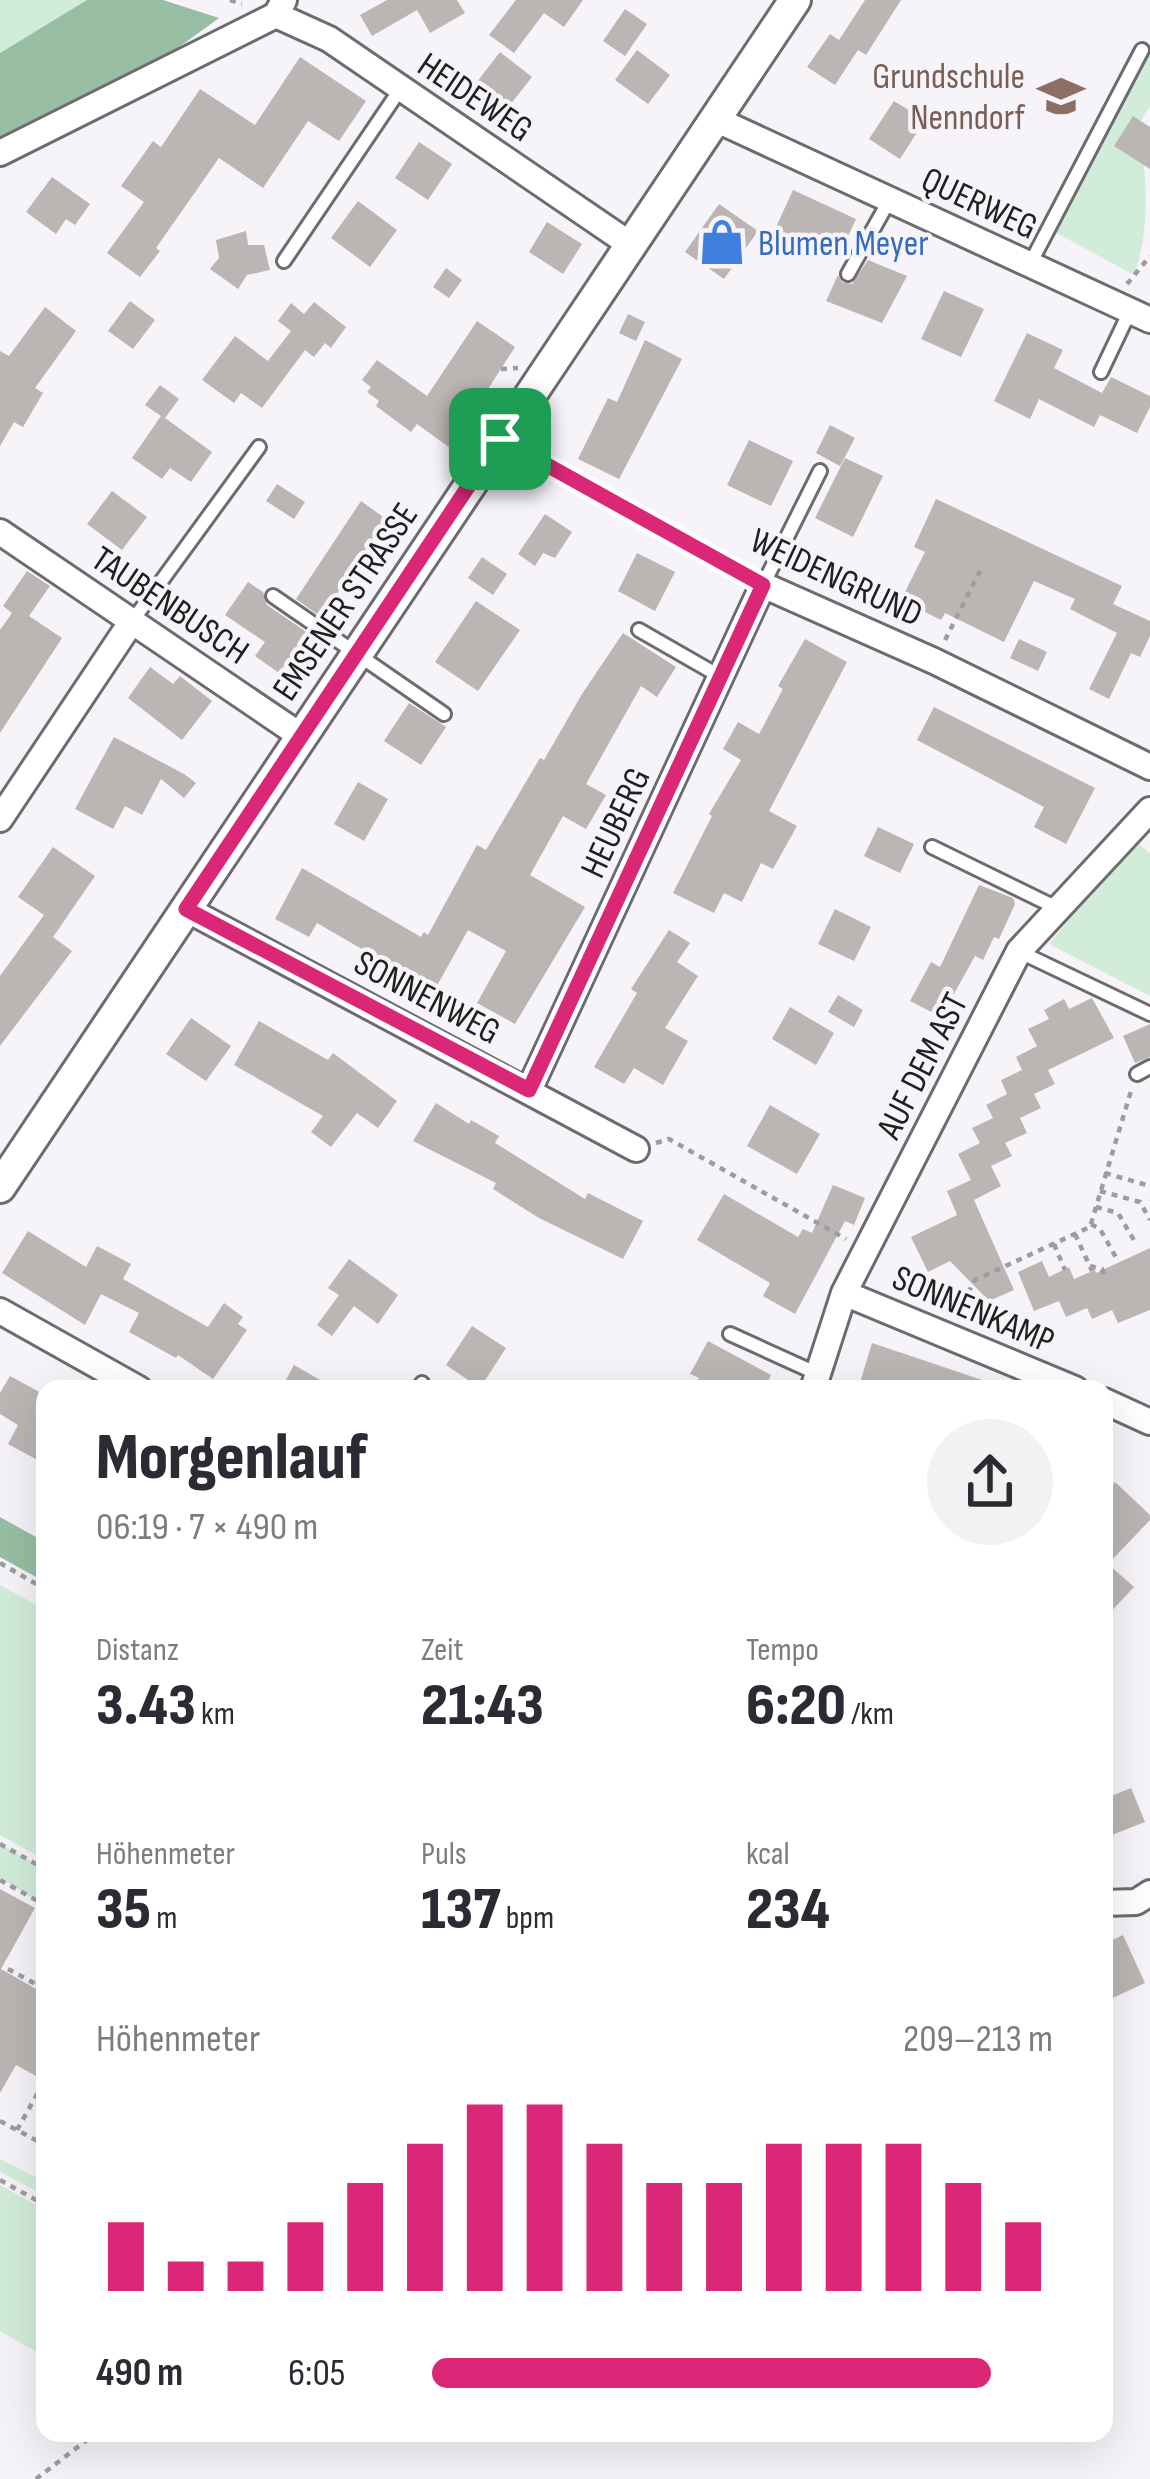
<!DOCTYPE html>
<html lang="de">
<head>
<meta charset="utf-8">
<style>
  :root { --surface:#fff; --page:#f2f2f3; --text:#2b2b33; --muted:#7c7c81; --accent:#db2777 }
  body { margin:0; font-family:"Sofia Sans Condensed",sans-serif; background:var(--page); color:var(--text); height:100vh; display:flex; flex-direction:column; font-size:45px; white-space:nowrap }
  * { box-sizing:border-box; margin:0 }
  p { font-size:39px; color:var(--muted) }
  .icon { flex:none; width:66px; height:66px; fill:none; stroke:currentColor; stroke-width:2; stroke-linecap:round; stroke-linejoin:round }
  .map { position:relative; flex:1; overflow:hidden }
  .panel { position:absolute; left:36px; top:1380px; width:1077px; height:1062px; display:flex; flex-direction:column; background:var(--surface); border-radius:24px; box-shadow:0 12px 48px #0002 }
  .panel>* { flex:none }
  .pin { position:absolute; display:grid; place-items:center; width:102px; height:102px; color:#fff; margin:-51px; border-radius:24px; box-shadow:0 6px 18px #0006 }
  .round { display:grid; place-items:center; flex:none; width:126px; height:126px; border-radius:63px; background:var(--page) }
  .head { display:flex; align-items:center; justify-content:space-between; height:204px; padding:0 60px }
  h1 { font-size:66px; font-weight:800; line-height:90px }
  .figures { display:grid; grid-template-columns:repeat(3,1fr); gap:18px; height:204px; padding:12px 60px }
  .figures div { display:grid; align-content:center }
  .figures b { font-size:60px; font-weight:800 }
  .figures small { font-size:33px; font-weight:400 }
  .figures p { font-size:33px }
  .chart { height:336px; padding:24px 60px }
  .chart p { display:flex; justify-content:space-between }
  .chart svg { width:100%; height:216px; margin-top:12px; stroke:var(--accent); stroke-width:6 }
  ul { padding:0 60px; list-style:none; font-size:39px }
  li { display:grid; grid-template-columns:192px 144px 1fr; align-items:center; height:90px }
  li i { height:30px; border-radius:15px; background:var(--accent) }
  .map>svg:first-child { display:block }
  .green { fill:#d1edd9 }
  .forest { fill:#97bea3 }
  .building { fill:#bbb5b3 }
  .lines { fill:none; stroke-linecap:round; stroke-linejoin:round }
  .service-casing { stroke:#6d6b70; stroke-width:18 }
  .minor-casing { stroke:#6d6b70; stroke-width:30 }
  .tertiary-casing { stroke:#6d6b70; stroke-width:36 }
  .path { stroke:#9d9c9f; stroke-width:4.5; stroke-dasharray:6 6; stroke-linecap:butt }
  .service { stroke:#fff; stroke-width:12 }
  .minor { stroke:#fff; stroke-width:24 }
  .tertiary { stroke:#fff; stroke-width:30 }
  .route-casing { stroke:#fff; stroke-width:24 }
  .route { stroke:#db2777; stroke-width:15 }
  .labels { text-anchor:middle; stroke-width:9; stroke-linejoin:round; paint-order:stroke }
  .education-label { font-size:36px; fill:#785e54; stroke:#f6f4f9; text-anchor:end }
  .street-label { font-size:36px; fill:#202021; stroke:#f6f4f9 }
  .shop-label { font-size:36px; fill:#366cbe; stroke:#f6f4f9; text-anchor:start }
</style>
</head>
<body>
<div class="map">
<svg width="1150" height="2479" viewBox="0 0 1150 2479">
  <rect width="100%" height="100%" fill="#f6f4f9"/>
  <path class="green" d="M0,0H87L0,53Z
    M1150,44V106L1141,121L1134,117C1149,164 1150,234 1134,275L1049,229L1142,50Z
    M1135,841L1150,853V996L1049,944Z
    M0,1585L45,1610V1860L0,1835Z
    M0,1844L45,1869V1906L0,1878Z
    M0,2159L45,2182L40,2193L0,2172Z
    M0,2185L45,2210V2357L0,2331Z"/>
  <path class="forest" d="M87,0H163L219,18L175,50L0,144V53Z
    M0,1517L45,1542V1582L0,1557Z"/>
  <path class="building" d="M387,0H457L465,13L430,33L417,10L372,36L360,15Z
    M516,0H583L564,27L544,13L514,53L489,35Z
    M865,0H901L866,55L858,50L835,85L807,67L830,34L839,40Z
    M625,9L647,24L625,56L603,41Z
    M637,50L670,75L648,104L615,80Z
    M500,52L532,77L502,115L470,91Z
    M300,57L366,101L339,141L308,121L263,188L219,158L156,248L160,251L140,277L107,253L144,202L121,186L153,141L161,147L200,89L255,125Z
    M894,101L925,120L900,159L869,139Z
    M1133,116L1150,127V169L1114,146Z
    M419,142L452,164L428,200L395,178Z
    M52,177L90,204L75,225L66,219L56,234L26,212Z
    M793,190L856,219L839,256L809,242L804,253L771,238Z
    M358,201L397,230L370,267L331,238Z
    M719,204L758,231L724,279L685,252Z
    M547,222L582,244L563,274L529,252Z
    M246,231L248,245H264L270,270L247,275L238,289L210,269L219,258L216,240Z
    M868,260L907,276L882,323L826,301L838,275L842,282L852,284Z
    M446,268L462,280L449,298L433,287Z
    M944,291L984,309L961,357L921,339Z
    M130,301L155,320L133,349L108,331Z
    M314,302L346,327L331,348L325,343L314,357L305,350L262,408L241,393L234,403L202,380L235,336L268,361L291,331L278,321L291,303L304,314Z
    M45,307L76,331L35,388L43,393L23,427L14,422L0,446V351L9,356Z
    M628,314L645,322L636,341L619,333Z
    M477,321L515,347L450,448L417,424L411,432L376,406L379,401L367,392L371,387L362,380L377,360L427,396Z
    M1027,333L1063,350L1054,368L1102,393L1111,377L1150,396V407L1137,433L1100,415L1094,427L1039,399L1030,419L994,401Z
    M645,340L682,359L619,479L578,459L608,398L617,402Z
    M160,385L179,399L165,418L212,452L191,482L170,468L162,479L132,458L161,416L145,405Z
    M830,425L855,438L840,466L816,453Z
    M749,440L793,461L771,506L727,485Z
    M845,458L883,476L853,537L815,518Z
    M277,484L305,502L294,519L266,501Z
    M112,491L147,517L122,550L87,524Z
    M936,499L1122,586L1113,604L1150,621V636L1140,657L1131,653L1109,699L1089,689L1117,633L1070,609L1075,599L1034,581L1004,642L945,613L941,620L901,600L925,552L914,547Z
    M361,501L397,527L374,560L365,553L321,617L296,599Z
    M545,514L572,532L555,558L543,553L535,566L518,554Z
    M637,553L675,572L655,611L618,591Z
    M482,557L507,574L493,595L468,578Z
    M27,571L50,586L29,616L62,638L0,733V630L12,613L3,606Z
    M248,582L263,592L267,605L318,640L305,659L294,652L279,673L255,656L265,642L225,615Z
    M476,601L520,630L478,691L435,662Z
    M623,633L676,667L657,697L641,686L586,784L606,795L586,829L563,816L530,875L585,907L515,1024L477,1003L506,951L468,930L434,991L317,923L309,937L275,919L302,868L421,937L424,932L428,935L477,845L486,850L540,758L544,760L582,694Z
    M805,639L847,662L769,811L797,826L773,869L761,863L742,902L724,893L714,913L673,893L712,816L709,814L741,760L723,749L738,722L759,734L783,689L778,686Z
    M1019,639L1047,652L1038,671L1010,658Z
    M150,667L173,684L180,676L212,701L182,740L128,698Z
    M409,703L446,727L421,765L384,741Z
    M934,707L1095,788L1066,844L1034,827L1044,807L917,740Z
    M114,737L184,774L196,783L184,798L161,779L142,815L125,806L113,829L75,809Z
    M358,782L388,799L364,841L334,824Z
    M878,827L914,844L900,873L864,856Z
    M53,847L95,876L53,937L72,951L0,1046V976L44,915L18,897Z
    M979,885L1013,898L1015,904L999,939L994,937L983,960L975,956L941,1017L910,1001L931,962L940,967Z
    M835,909L871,927L854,961L818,944Z
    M669,930L690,943L677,962L698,976L665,1028L688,1041L663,1085L634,1068L624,1084L594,1067L637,993L631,989Z
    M838,995L863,1010L854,1027L828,1012Z
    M1092,998L1114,1038L1048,1070L1055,1084L1034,1094L1041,1108L1020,1118L1027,1133L1005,1143L1012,1156L991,1166L1001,1186L974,1200L1014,1290L989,1301L950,1261L928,1272L911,1237L957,1215L947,1191L971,1180L958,1154L980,1143L972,1128L993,1118L986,1105L1007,1094L1001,1080L1022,1070L1016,1057L1037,1046L1028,1029L1049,1019L1044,1010L1064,999L1069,1009Z
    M790,1007L834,1033L816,1065L772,1039Z
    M191,1018L231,1046L206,1081L166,1054Z
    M259,1021L328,1060L333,1053L397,1101L378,1128L357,1113L331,1147L311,1132L323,1116L234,1065Z
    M1150,1024V1057L1135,1063L1123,1036Z
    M436,1103L469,1124L471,1120L499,1136L495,1143L585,1199L588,1193L643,1221L623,1259L539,1218L493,1189L496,1183L413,1141Z
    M770,1105L820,1134L797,1174L747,1146Z
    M833,1185L865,1198L854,1225L845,1221L795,1314L763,1296L770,1283L697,1240L724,1194L798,1237L803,1229L812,1233Z
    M28,1231L86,1267L97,1246L131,1264L123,1279L208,1327L224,1303L243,1317L238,1324L247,1330L213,1379L178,1355L176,1358L129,1332L139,1313L101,1294L85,1325L2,1273Z
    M1150,1248V1310L1118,1323L1112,1310L1092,1319L1087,1308L1066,1317L1059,1301L1034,1311L1018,1272L1042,1261L1049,1277L1069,1267L1074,1279L1095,1270L1096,1273Z
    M349,1259L398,1295L378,1324L354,1306L332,1336L317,1325L339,1295L328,1288Z
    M472,1326L506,1348L480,1388L446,1365Z
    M708,1341L771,1375L764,1389H693L699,1378L690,1374Z
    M872,1343L994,1384L993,1389H858Z
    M294,1365L336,1389H281Z
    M10,1376L45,1395V1464L8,1444L18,1425L0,1414V1393Z
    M1115,1482L1150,1515V1520L1108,1564L1134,1587L1104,1619V1495Z
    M1131,1788L1145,1822L1104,1838V1799Z
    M0,1889L35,1908L1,1969L45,1994V2081L16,2065L0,2093Z
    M1123,1935L1145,1983L1104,2002V1944Z"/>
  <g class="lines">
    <defs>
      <path id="service" d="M284,261L401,88
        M1030,264L1142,50
        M848,274L890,199
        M1101,372L1130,311
        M763,585L820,471
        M273,596L444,714
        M133,620L259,447
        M639,630L721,677
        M932,847L1059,909
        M1020,952L1150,1014
        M1137,1074L1150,1067
        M730,1334L818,1374
        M418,1389L422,1383"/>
      <path id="minor" d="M276,15L329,39L631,245
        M715,119L1150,320
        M0,153L276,15L284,0
        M0,532L301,736
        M0,819L132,621
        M186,909L636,1149
        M529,1090L763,585L934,661L1150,767
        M844,1293L1075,1389
        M0,1311L139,1389
        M813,1389L844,1293L1019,951L1150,810
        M1104,1401L1150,1422
        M1104,1903L1136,1902L1150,1893"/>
      <path id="tertiary" d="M0,1187L795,0"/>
    </defs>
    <use href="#service" class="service-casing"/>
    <use href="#minor" class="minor-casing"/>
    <use href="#tertiary" class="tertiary-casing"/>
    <path class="path" d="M230,0L242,4
      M1127,284L1150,256
      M501,369L518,368
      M526,453L742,573
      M945,640L980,571
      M656,1143L669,1139L846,1239
      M1105,1173L1150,1186
      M1100,1191L1140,1202L1150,1220
      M1096,1207L1118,1213L1135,1242
      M1091,1224L1100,1229L1118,1261
      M1075,1234L1092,1271
      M1054,1244L1065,1270
      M1090,1266L1102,1269L1107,1280
      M957,1314L975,1280L1090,1227L1131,1091
      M1104,1441L1109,1429
      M0,1563L45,1589
      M0,1844L45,1869
      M0,1880L45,1905
      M8,1969L45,1989
      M37,1985L45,1969
      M0,2121L45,2145
      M17,2130L45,2080
      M0,2180L45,2205
      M36,2479L96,2433"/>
    <use href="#service" class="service"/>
    <use href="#minor" class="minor"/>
    <use href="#tertiary" class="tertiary"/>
  </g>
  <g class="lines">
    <defs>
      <path id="route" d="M500,439L763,585L529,1090L186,909Z"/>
    </defs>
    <use href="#route" class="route-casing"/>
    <use href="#route" class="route"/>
  </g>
  <defs>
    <symbol id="school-bare" viewBox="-9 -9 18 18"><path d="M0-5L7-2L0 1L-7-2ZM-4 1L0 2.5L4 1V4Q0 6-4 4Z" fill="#8d6e63" stroke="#f6f4f9" stroke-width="2.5" paint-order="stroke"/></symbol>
    <symbol id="shop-bare" viewBox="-9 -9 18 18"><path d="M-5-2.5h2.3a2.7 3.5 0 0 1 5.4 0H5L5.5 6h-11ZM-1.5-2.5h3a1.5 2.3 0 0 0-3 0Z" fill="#3f7fe0" stroke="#f6f4f9" stroke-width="2.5" paint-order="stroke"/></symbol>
  </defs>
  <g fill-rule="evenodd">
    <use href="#school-bare" x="1028" y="63" width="66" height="66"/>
    <use href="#shop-bare" x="689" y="209" width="66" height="66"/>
  </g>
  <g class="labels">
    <g class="education-label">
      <text x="1025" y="88">Grundschule<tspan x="1025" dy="41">Nenndorf</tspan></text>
    </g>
    <g class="street-label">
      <text transform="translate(476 96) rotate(34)" y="13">HEIDEWEG</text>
      <text transform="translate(980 202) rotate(25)" y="13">QUERWEG</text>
      <text transform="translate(837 576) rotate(25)" y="13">WEIDENGRUND</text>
      <text transform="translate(344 601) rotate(-56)" y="13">EMSENER STRASSE</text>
      <text transform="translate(171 604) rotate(34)" y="13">TAUBENBUSCH</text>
      <text transform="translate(614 822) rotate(-65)" y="13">HEUBERG</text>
      <text transform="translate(428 996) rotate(28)" y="13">SONNENWEG</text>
      <text transform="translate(921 1065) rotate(-63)" y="13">AUF DEM AST</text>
      <text transform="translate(974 1308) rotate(23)" y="13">SONNENKAMP</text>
    </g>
    <g class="shop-label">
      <text x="758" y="255">Blumen Meyer</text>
    </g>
  </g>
</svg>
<div class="pin" style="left:500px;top:439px;background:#1e9e55"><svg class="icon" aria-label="arrive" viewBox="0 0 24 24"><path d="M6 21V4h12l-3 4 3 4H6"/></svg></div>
<section class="panel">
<div class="head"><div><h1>Morgenlauf</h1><p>06:19 · 7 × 490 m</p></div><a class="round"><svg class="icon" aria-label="share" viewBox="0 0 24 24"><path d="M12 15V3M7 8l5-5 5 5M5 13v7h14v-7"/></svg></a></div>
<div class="figures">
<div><p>Distanz</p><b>3.43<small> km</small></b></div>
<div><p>Zeit</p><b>21:43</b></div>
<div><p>Tempo</p><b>6:20<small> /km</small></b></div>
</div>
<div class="figures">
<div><p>Höhenmeter</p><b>35<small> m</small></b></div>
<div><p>Puls</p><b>137<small> bpm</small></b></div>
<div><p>kcal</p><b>234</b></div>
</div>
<div class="chart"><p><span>Höhenmeter</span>209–213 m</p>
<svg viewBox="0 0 160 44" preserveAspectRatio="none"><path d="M5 44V30M15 44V38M25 44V38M35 44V30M45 44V22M55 44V14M65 44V6M75 44V6M85 44V14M95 44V22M105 44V22M115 44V14M125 44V14M135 44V14M145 44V22M155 44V30"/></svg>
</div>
<ul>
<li><b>490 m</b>6:05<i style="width:90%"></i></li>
</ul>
</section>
</div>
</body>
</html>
